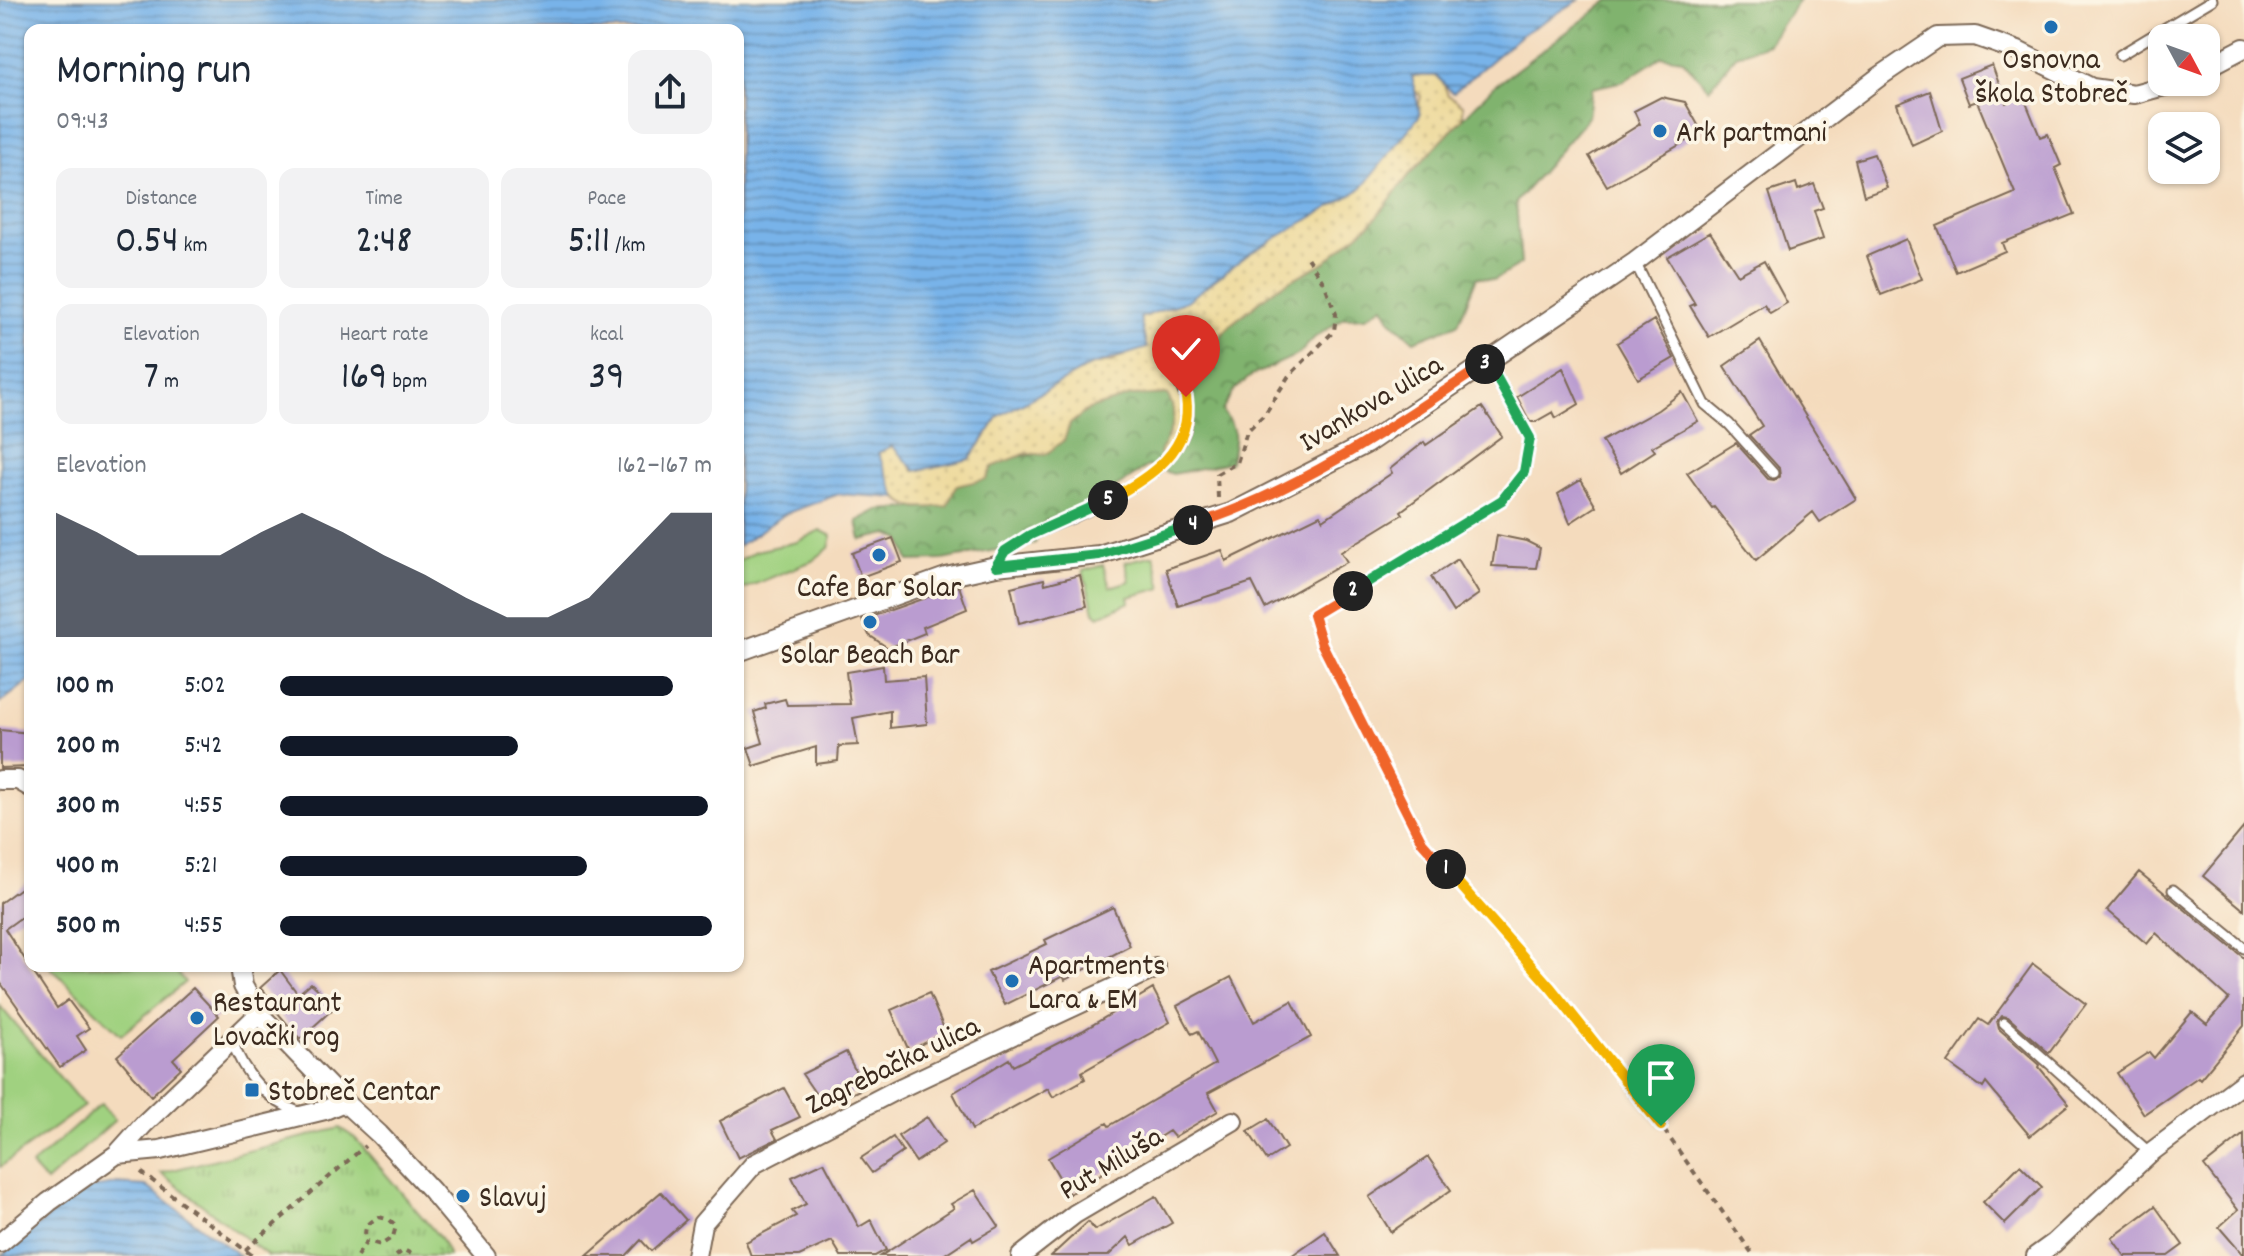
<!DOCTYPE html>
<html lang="en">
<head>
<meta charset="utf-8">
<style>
  :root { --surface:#fff; --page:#f2f2f3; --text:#1f2937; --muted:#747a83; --accent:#111827 }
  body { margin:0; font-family:Dekko,sans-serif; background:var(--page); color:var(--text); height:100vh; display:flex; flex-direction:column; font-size:30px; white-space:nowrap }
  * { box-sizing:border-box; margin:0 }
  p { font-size:26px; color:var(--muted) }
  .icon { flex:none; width:44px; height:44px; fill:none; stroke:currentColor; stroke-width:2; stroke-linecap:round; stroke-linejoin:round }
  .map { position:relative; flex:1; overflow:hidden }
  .drawer { position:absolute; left:24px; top:24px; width:720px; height:948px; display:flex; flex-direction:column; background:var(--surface); border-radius:16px; box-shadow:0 2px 6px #0004 }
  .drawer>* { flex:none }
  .needle { width:52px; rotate:131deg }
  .tools { position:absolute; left:2148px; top:24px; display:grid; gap:16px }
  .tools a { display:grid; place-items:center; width:72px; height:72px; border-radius:16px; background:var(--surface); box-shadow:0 2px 6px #0004; font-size:40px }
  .pin { position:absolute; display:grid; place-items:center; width:68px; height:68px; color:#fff; margin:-82px -34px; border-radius:50% 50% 50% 0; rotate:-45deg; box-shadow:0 0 8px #0007 }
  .pin .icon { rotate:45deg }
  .km { position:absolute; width:40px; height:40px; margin:-20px; border-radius:50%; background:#222; color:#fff; font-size:22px; line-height:40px; text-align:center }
  .round { display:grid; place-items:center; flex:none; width:84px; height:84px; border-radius:16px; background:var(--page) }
  .head { display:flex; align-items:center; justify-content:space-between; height:136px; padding:0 32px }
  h1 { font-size:44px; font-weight:600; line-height:60px }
  .figures { display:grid; grid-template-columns:repeat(3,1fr); gap:12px; height:136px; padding:8px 32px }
  .figures div { display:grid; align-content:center; border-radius:16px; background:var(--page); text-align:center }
  .figures b { font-size:40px; font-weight:600 }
  .figures small { font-size:22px; font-weight:400 }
  .figures p { font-size:22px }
  .chart { height:224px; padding:16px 32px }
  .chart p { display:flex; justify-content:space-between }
  .chart svg { width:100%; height:144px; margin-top:8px; fill:var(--accent); opacity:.7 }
  ul { padding:0 32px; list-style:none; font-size:26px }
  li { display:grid; grid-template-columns:128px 96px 1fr; align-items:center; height:60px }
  li i { height:20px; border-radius:10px; background:var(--accent) }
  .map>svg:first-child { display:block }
  .green { fill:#a0d180; stroke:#6e7e4f; stroke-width:2 }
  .forest { fill:url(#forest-crowns); stroke:#5e6e46; stroke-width:2 }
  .sand { fill:url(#sand-dots); stroke:#94825e; stroke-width:2 }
  .park { fill:url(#park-tufts); stroke:#6e7e4f; stroke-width:2 }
  .water { fill:url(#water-rules); stroke:#5a6e84; stroke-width:2 }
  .building { fill:#ba9cd0 }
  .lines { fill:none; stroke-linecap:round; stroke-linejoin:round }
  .service-casing { stroke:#7c6856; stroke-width:13 }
  .minor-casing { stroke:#7c6856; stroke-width:22 }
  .path { stroke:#7c6856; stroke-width:4; stroke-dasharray:6 6; stroke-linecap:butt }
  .service { stroke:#fff; stroke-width:9 }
  .minor { stroke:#fff; stroke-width:18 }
  .split-1-casing { stroke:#fff; stroke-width:16 }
  .split-2-casing { stroke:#fff; stroke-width:16 }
  .split-3-casing { stroke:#fff; stroke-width:16 }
  .split-4-casing { stroke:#fff; stroke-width:16 }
  .split-5-casing { stroke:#fff; stroke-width:16 }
  .split-6-casing { stroke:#fff; stroke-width:16 }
  .split-1 { stroke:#f5b400; stroke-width:10 }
  .split-2 { stroke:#f0652b; stroke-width:10 }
  .split-3 { stroke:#22a559; stroke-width:10 }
  .split-4 { stroke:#f0652b; stroke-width:10 }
  .split-5 { stroke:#22a559; stroke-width:10 }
  .split-6 { stroke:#f5b400; stroke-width:10 }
  .poi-dot { fill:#1f6fb2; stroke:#fcf5e5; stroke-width:3 }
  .labels { text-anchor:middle; stroke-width:7; stroke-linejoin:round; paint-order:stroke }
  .poi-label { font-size:30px; fill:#3b2a1e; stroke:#fcf5e5; text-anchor:start }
  .street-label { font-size:30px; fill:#3b2a1e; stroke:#fcf5e5 }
</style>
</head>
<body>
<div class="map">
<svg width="2244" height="1256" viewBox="0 0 2244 1256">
  <defs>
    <pattern id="forest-crowns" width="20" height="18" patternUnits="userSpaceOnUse" patternTransform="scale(2)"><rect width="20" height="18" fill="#80b36e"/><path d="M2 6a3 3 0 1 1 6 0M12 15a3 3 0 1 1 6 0" fill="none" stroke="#6a925a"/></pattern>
    <pattern id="sand-dots" width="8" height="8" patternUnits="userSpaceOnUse" patternTransform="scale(2)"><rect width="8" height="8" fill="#eeda9e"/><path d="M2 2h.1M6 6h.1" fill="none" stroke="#cdbb88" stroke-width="1.8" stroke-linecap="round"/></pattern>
    <pattern id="park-tufts" width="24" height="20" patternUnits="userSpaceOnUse" patternTransform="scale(2)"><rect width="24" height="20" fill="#a0d180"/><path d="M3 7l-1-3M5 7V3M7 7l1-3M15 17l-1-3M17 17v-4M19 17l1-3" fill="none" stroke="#84aa68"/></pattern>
    <pattern id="water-rules" width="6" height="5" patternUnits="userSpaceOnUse" patternTransform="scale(2)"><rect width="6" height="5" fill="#78b3e9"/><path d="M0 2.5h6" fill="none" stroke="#6492bc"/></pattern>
  </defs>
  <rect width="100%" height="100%" fill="#fcf5e5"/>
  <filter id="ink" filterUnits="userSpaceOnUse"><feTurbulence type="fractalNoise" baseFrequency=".0125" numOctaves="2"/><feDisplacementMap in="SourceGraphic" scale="16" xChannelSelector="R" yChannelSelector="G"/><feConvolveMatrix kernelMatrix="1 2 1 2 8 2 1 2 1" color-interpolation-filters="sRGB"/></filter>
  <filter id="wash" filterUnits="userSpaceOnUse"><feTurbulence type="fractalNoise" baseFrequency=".006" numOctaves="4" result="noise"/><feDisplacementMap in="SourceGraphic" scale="32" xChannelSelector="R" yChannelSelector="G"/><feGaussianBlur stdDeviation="1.8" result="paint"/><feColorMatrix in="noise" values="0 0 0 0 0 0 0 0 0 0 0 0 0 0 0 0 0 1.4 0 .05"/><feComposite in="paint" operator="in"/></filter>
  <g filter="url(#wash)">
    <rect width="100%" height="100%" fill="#f4dbbd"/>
    <path class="green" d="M820,530L832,536L829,548L812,561L738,591V561L756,551L797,542Z
      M1154,555L1162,588L1129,597L1130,602L1099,616L1094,611L1083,571L1103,565L1110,587L1130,581L1125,562Z
      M49,966H172L185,982L121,1035Z
      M0,1006L84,1106L0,1167Z
      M101,1104L115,1120L46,1182L31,1166Z"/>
    <path class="forest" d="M1610,0H1799L1768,44L1736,55L1709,89L1682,59L1662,56L1624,81L1592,88L1588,117L1516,202L1521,264L1494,280L1477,277L1458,324L1414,341L1391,320L1383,306L1366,317L1344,318L1314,338L1299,354L1251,376L1234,390L1222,411C1238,432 1236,437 1230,462L1173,474L1148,466C1116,489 1083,508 1045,521L1035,543L942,560L909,561L901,539L888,534L861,540L857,521L878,510L947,506L956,486L986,479L992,467C1010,459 1025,453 1045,454L1064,440L1070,424L1089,409L1130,396L1167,394C1181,416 1169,433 1159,454L1193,395L1190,383L1212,346L1231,324L1276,288L1325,262L1373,221L1409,175L1493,87Z"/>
    <path class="sand" d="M1411,74L1440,75L1448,95L1463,105V118L1409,175L1373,221L1325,262L1276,288L1231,324L1212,346L1191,383C1197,412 1185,432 1172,457L1159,455C1169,433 1181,416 1167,394L1130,396L1089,409L1070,424L1064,440L1045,455L1027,453L992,467L986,479L956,486L947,506C912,509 899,510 884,476C879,464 875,457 879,445L890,441L901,450L914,471L963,457L978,447L987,435L995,417L1090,365L1112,362L1144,343L1137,332L1139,314L1191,298L1416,117L1421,96L1412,88Z"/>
    <path class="park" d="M340,1128L355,1138L441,1239L449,1256H268L161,1173Z"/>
    <path class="water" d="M0,0H1579L1521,35L1453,93L1436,76H1412L1420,115L1361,189L1249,254L1187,301L1140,318L1147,348L1090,366L999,416L970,459L916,471L892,446L878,453L897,498L839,494L785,514L738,546V30H30V680L0,703Z
      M116,1184L146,1186L240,1256H1L68,1201L91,1188Z"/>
    <g id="blocks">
      <path class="building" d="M1992,65L2006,103L2023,95L2040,137L2048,134L2061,165L2055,168L2074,214L2002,243L2005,251L1956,272L1937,226L2015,193L1977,101L1969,104L1959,78Z
        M1930,91L1942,131L1912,145L1897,104Z
        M1661,97L1685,102L1702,132L1607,186L1589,156L1640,124L1634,111Z
        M1874,154L1887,188L1864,196L1855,160Z
        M1796,183L1798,190L1814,184L1823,208L1814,211L1823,239L1788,251L1769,192Z
        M1710,232L1738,275L1764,261L1787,303L1770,313L1764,304L1709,337L1690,306L1695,304L1667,257Z
        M1906,239L1922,279L1881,295L1867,256Z
        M1654,320L1674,358L1638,379L1617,343Z
        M1760,341L1856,499L1820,522L1813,512L1756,560L1714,507L1712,508L1687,473L1736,443L1768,479L1774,480L1780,476L1779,468L1749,435L1762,426L1724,366Z
        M1563,368L1579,404L1556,418L1553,412L1535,422H1530L1517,397Z
        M1682,392L1698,421L1652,447L1655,451L1621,473L1602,441L1658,410Z
        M1482,407L1502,436L1401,511L1403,514L1341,552L1347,562L1265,608L1252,582L1178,606L1166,569L1222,550L1226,561L1320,515L1323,520L1392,473L1390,469L1424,442L1426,445Z
        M1581,480L1596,506L1570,523L1558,494Z
        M1497,535L1526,541L1540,548L1536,568L1492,566Z
        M893,538L902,562L861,577L852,553Z
        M1458,559L1479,594L1453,612L1431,577Z
        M1080,575L1087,606L1019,623L1011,587L1044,579L1045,584Z
        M959,586L967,609L923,627L925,633L888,648L869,635L862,620Z
        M883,666L884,680L924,677L927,724L890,728V711L853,718L858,745L839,746L838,761L816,764V747L754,766L748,748L763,743L754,712L766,708L765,704L785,699L787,705L850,704L846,672Z
        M0,730L30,733V767L0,768Z
        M2244,827V910L2203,876Z
        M2139,872L2244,958V1026L2200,1079L2198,1077L2144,1114L2117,1073L2149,1052L2154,1058L2192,1012L2207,1024L2229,999L2156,933L2147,944L2107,910Z
        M30,881V911L5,929L57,1008L68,1000L89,1028L77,1036L86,1050L60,1067L0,982V903Z
        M1113,907L1130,946L1065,980L1063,976L1005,1005L988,972L1047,944L1045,940Z
        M2033,964L2086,1004L2049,1053L2008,1017L2001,1016L1997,1021L1999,1029L2040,1065L2039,1067L2069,1104L2030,1136L1986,1083L1983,1088L1948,1063L1979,1019L1988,1025Z
        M280,970L298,994L311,983L336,1006L300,1039L277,1012L281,1009L260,988Z
        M1231,977L1254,1022L1292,1001L1311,1037L1208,1093L1218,1111L1174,1137L1169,1131L1069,1194L1048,1158L1107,1123L1109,1126L1215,1064L1198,1031L1192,1034L1177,1006Z
        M193,988L219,1016L173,1059L181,1068L151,1096L117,1056Z
        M1153,989L1170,1022L1082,1072L1085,1079L1053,1097L1048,1088L972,1130L953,1093L1009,1059L1013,1066L1082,1031Z
        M929,993L945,1031L909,1051L891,1010Z
        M846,1052L864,1088L824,1106L802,1074Z
        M784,1088L800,1117L772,1130L777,1139L738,1158L720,1121Z
        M927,1117L944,1143L916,1162L898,1136Z
        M1268,1119L1286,1148L1267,1160L1248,1131Z
        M2244,1134V1256L2219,1227L2238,1210L2204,1166Z
        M893,1137L903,1152L872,1173L861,1158Z
        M1428,1157L1451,1190L1391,1232L1369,1197Z
        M824,1162L859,1227L871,1220L886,1250L875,1256H841L832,1241L799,1256H751L746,1242L796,1216L792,1211L806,1204L792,1177Z
        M2020,1165L2042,1187L2005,1224L1983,1202Z
        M975,1190L999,1226L973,1241L971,1237L942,1256H881L954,1208L951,1204Z
        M661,1192L686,1220L651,1251L641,1240L626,1256H587Z
        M1156,1196L1172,1223L1133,1245L1128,1237L1108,1256H1051L1088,1222L1095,1230Z
        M2155,1206L2183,1245L2168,1256H2125L2112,1238Z
        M1325,1232L1340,1256H1291Z"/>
    </g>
  </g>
  <g filter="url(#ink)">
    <use href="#blocks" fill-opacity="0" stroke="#7c6856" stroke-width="2"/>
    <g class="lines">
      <defs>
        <path id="service" d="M2120,55L2212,0
          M1635,262L1705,404L1729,424L1773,473
          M1403,561L1502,500L1524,472L1530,438L1488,362
          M997,564C1013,537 1047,529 1074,517C1116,498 1205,456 1185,396C1181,385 1174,374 1168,364
          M2173,890L2244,948
          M2004,1023L2150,1153
          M232,1040C243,1074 267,1101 301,1113"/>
        <path id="minor" d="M2206,68L2244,48
          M738,652L946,577L996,566L1099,555L1231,513L1366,444L1635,262L1879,77L1938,37L1975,36L2018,51L2092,88L2134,94L2179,82
          M0,780H18L30,787
          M240,966L243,986L259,1014L344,1102L379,1134L431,1190L486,1256
          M117,1154L160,1150L325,1110L344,1102
          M0,1243L49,1202L117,1154L144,1124L259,1014
          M696,1256L702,1224L754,1164L896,1090L1156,968
          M1021,1256L1075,1214L1233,1121
          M2036,1256L2054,1243L2150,1153L2244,1082"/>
      </defs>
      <use href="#service" class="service-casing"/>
      <use href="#minor" class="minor-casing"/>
      <path class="path" d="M1218,498L1217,474L1237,463L1247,431L1265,414L1288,377L1334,331L1336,314L1325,285L1306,256
        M1391,568L1313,615L1322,644L1422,842L1551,988L1661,1126L1754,1256
        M141,1172L253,1256
        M245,1250L365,1146
        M357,1256L367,1241C362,1228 368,1223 379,1217L390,1220L396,1226L393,1237L381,1245L367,1241
        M396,1256L404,1250L415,1256"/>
      <use href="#service" class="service"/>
      <use href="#minor" class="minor"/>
    </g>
  </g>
  <g class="lines" filter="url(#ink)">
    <defs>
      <path id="split-1" d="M1446,869L1551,988L1661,1126"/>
      <path id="split-2" d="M1353,591L1313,615L1322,644L1422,842L1446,869"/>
      <path id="split-3" d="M1353,591L1502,500L1524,472L1530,438L1488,362L1485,364"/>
      <path id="split-4" d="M1193,525C1299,491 1393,426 1485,364"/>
      <path id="split-5" d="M1108,500L1030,535L1005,551L996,566L1099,555L1193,525"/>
      <path id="split-6" d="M1108,500C1149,478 1194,450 1186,397"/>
    </defs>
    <use href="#split-1" class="split-1-casing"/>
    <use href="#split-2" class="split-2-casing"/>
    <use href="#split-3" class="split-3-casing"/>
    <use href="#split-4" class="split-4-casing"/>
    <use href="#split-5" class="split-5-casing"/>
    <use href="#split-6" class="split-6-casing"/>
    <use href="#split-1" class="split-1"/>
    <use href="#split-2" class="split-2"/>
    <use href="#split-3" class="split-3"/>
    <use href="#split-4" class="split-4"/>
    <use href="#split-5" class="split-5"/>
    <use href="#split-6" class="split-6"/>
  </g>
  <g class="poi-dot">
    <circle cx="2051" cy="27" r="8"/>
    <circle cx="1660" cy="131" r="8"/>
    <circle cx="879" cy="555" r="8"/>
    <circle cx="870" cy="622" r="8"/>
    <circle cx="1012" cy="981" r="8"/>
    <circle cx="197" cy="1018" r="8"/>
    <rect x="244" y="1082" width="16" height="16" rx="4"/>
    <circle cx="463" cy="1196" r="8"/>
  </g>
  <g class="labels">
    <g class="poi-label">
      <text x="2051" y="68" text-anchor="middle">Osnovna<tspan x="2051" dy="34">škola Stobreč</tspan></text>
      <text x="1676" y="141">Ark partmani</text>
      <text x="879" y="596" text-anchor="middle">Cafe Bar Solar</text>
      <text x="870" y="663" text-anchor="middle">Solar Beach Bar</text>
      <text x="1028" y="974">Apartments<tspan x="1028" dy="34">Lara &amp; EM</tspan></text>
      <text x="213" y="1011">Restaurant<tspan x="213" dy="34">Lovački rog</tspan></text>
      <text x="268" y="1100">Stobreč Centar</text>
      <text x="479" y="1206">Slavuj</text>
    </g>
    <g class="street-label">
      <text transform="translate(1370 402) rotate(-31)" y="10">Ivankova ulica</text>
      <text transform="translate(892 1064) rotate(-26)" y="10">Zagrebačka ulica</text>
      <text transform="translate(1110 1162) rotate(-31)" y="10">Put Miluša</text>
    </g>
  </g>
</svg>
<div class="tools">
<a><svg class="needle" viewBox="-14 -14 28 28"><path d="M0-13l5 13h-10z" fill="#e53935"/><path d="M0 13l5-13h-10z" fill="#747a83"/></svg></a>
<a><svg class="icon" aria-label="layers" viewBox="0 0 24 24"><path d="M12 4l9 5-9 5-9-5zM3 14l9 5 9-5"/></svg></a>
</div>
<div class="pin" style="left:1661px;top:1126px;background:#1e9e55"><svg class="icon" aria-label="arrive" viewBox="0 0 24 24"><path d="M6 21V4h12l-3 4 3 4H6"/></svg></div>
<div class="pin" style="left:1186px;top:397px;background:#d93025"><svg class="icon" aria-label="check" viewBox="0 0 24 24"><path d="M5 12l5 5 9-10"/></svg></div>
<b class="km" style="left:1446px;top:869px">1</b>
<b class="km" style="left:1353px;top:591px">2</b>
<b class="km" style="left:1485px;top:364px">3</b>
<b class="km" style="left:1193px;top:525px">4</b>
<b class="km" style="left:1108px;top:500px">5</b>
<section class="drawer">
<div class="head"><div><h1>Morning run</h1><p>09:43</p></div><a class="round"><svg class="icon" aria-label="share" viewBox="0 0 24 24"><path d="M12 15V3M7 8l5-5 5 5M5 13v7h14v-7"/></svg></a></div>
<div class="figures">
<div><p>Distance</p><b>0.54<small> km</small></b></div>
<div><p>Time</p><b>2:48</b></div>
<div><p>Pace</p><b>5:11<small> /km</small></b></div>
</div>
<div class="figures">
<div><p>Elevation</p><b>7<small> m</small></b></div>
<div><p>Heart rate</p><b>169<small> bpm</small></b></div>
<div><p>kcal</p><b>39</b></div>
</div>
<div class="chart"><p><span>Elevation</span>162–167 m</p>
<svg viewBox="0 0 160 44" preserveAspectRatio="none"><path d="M0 44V6L10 12L20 19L30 19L40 19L50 12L60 6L70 12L80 19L90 25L100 32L110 38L120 38L130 32L140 19L150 6L160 6V44z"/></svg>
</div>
<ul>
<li><b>100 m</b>5:02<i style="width:91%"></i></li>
<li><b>200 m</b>5:42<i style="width:55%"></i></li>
<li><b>300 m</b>4:55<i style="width:99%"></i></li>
<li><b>400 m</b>5:21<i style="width:71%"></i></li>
<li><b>500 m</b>4:55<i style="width:100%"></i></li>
</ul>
</section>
</div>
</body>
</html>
